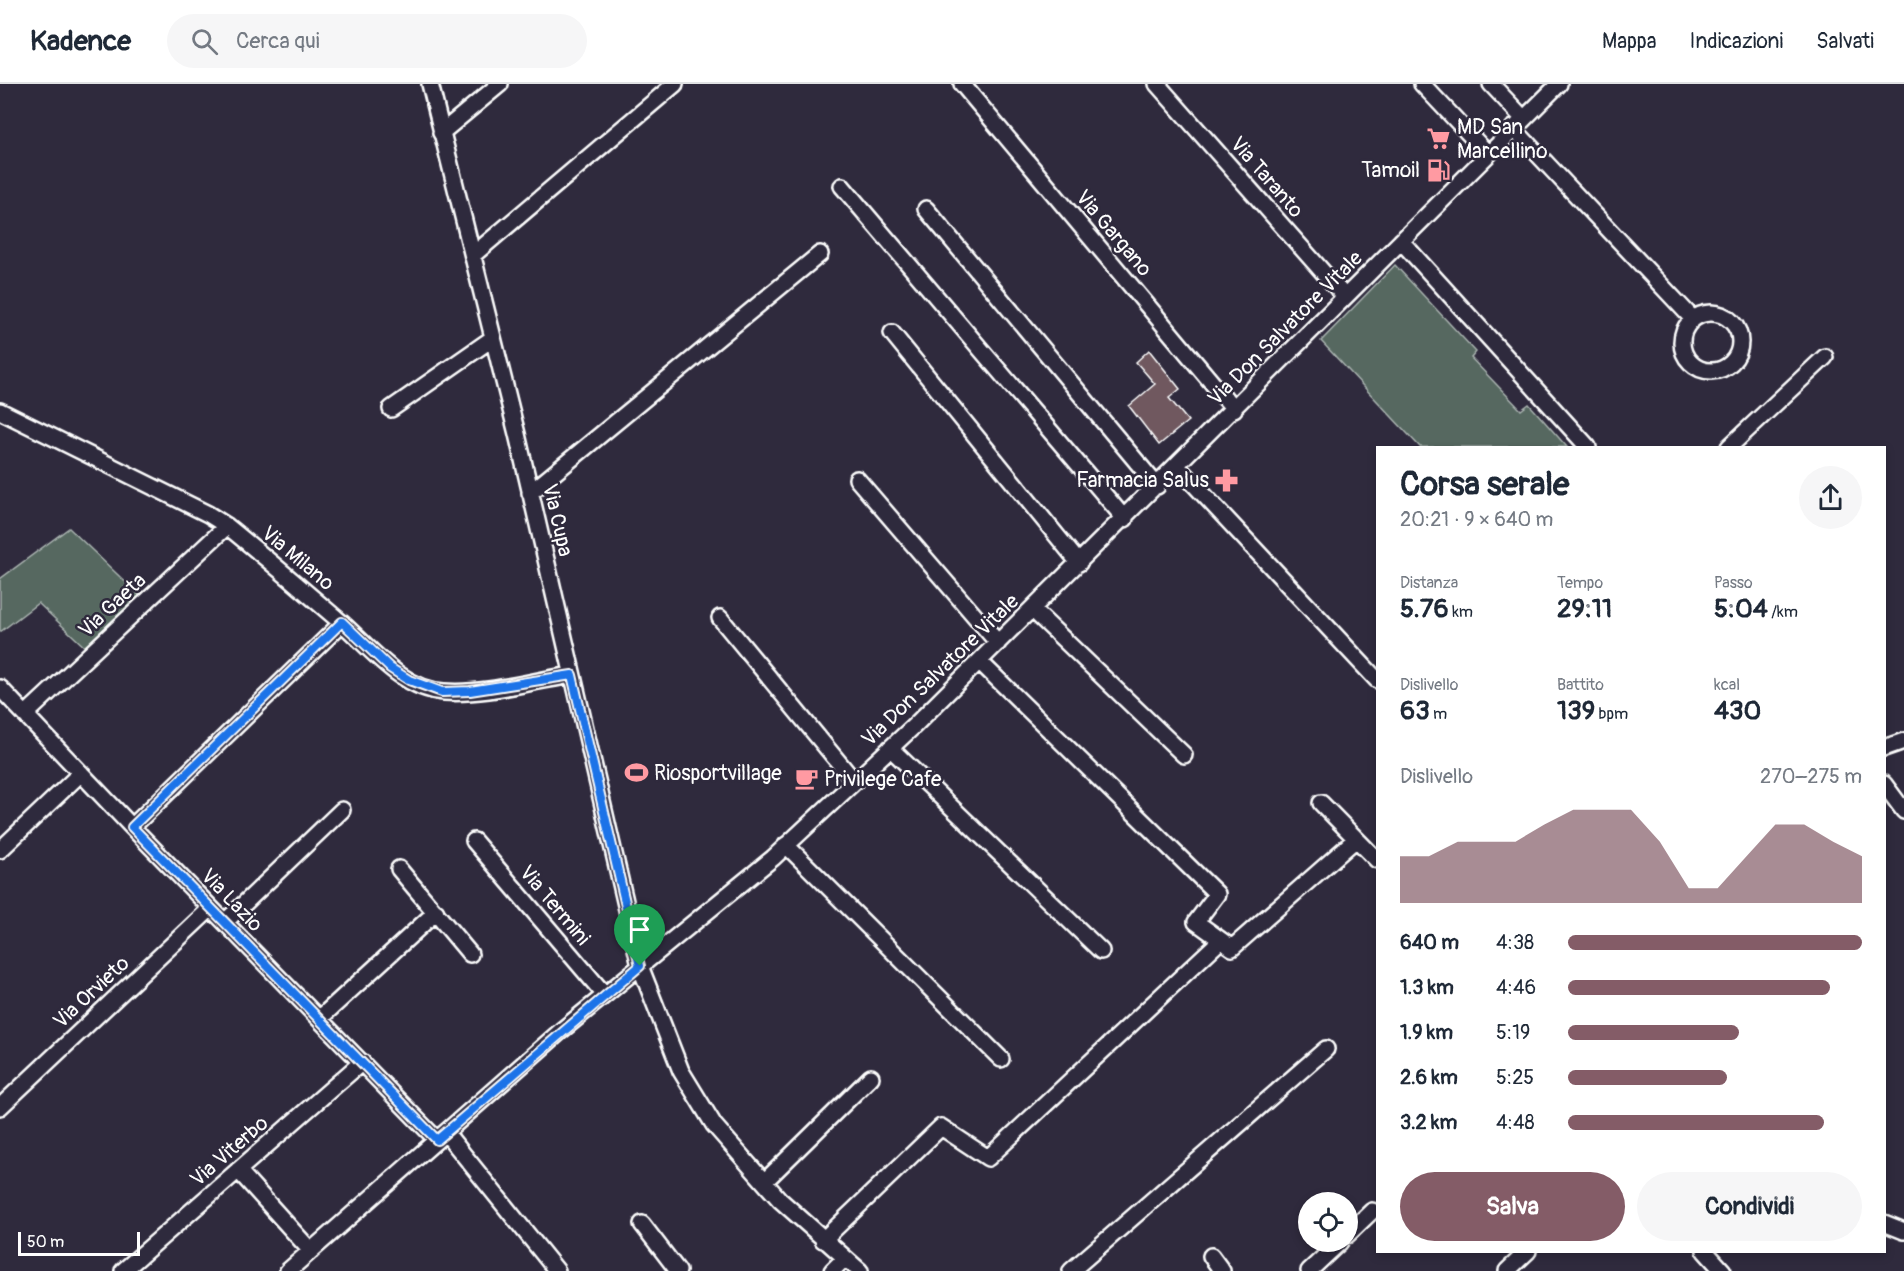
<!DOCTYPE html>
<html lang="it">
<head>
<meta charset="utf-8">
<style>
  :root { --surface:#fff; --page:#f6f6f7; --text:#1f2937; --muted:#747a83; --line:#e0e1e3; --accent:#845c67 }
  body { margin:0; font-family:Pangolin,sans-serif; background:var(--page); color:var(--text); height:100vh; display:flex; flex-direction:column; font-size:22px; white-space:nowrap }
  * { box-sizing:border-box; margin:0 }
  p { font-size:20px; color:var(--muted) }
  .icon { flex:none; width:33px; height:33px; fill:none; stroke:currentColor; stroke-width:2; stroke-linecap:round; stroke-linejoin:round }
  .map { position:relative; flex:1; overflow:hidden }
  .sheet { position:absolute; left:1376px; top:362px; width:510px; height:807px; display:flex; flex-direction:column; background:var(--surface); border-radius:0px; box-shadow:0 3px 9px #0003 }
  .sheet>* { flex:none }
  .tools { position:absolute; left:1298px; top:1108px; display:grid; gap:12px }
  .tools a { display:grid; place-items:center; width:60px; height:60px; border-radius:50%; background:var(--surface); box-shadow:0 3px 9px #0003; font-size:30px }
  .scale { position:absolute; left:18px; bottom:15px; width:122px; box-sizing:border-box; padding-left:6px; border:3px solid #fff; border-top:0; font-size:16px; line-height:21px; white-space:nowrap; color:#fff; -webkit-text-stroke:4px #2f2a3d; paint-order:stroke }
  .pin { position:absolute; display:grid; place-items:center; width:51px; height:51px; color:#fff; margin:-62px -26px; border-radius:50% 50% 50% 0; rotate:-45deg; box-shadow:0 0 6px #0007 }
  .pin .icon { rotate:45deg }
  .round { display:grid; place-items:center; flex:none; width:63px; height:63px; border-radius:32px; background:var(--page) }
  .overview { display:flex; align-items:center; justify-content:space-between; height:102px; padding:0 24px }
  h1 { font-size:33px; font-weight:700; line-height:45px }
  .metrics { display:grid; grid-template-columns:repeat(3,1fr); gap:9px; height:102px; padding:6px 24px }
  .metrics div { display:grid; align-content:center }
  .metrics b { font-size:26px; font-weight:700 }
  .metrics small { font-size:16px; font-weight:400 }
  .metrics p { font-size:16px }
  .chart { height:168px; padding:12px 24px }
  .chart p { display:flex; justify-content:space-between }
  .chart svg { width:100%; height:108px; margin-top:6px; fill:var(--accent); opacity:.7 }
  .action { display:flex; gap:12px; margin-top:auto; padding:12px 24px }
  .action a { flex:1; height:69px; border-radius:36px; background:var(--accent); color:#fff; font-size:24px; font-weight:700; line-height:69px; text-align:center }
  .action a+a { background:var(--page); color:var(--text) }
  ul { padding:0 24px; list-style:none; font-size:20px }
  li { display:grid; grid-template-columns:96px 72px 1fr; align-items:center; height:45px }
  li i { height:15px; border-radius:8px; background:var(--accent) }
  header { display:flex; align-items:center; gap:36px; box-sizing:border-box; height:84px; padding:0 30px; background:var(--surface); border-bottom:2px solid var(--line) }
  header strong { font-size:28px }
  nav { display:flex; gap:33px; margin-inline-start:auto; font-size:21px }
  .search { width:420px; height:54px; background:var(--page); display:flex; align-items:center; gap:15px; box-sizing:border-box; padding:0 21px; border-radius:33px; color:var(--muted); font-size:22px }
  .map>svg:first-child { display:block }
  .green { fill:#566861; stroke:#aab4b0; stroke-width:1.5 }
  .building { fill:#6f585f; stroke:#fff; stroke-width:1.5 }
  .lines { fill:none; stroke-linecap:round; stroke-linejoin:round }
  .minor-casing { stroke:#fff; stroke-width:20 }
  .minor { stroke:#2f2a3d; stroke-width:15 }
  .route-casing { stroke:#fff; stroke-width:12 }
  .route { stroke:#1a73e8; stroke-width:8 }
  .labels { text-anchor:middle; stroke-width:5; stroke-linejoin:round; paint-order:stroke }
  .poi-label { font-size:21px; fill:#fff; stroke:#2f2a3d; text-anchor:start }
  .street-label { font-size:21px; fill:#fff; stroke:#2f2a3d }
</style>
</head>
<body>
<header>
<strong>Kadence</strong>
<div class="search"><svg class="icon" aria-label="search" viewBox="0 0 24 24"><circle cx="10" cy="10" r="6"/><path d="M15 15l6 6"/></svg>Cerca qui</div>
<nav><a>Mappa</a><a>Indicazioni</a><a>Salvati</a></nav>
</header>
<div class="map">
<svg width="1904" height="1187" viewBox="0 0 1904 1187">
  <rect width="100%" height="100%" fill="#2f2a3d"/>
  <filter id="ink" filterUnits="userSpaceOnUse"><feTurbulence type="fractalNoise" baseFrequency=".0167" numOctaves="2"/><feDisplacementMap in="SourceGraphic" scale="12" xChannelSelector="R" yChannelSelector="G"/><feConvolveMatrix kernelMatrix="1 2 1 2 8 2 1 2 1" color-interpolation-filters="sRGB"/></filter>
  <g filter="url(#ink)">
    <path class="green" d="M1395,181L1476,268L1471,274L1521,326L1529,320L1567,363H1420L1321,257Z
      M69,444L142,514L88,566L38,519L0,548V495Z"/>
    <path class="building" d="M1149,266L1180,305L1169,314L1188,337L1159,361L1129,322L1155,300L1136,278Z"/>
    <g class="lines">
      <defs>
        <path id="minor" d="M430,0L517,350L640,882L681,987L714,1041L780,1116L860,1187
          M962,0L1234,325
          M1157,0L1345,213
          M1422,0L1488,70
          M1491,0L1523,34
          M1513,44L1692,234
          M441,49L500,0
          M842,102L1125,435
          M926,125L1157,402
          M1401,157L1588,363
          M473,171L675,0
          M1682 258a29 29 0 1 1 58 0a29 29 0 1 1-58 0Z
          M892,249L1079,479
          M391,325L493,254
          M0,327L208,430L227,442C264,472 300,503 336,534C368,560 399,605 444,608C486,611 531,597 572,591
          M1729,363L1825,273
          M1177,382L1377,596
          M857,395L998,559
          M530,409L820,170
          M1033,526L1184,671
          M720,534L854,697
          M980,578L1217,810L1196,838L1232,864L1356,755
          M0,604L132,743L437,1056
          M26,630L227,442
          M890,664L1101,867
          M1884,664L1904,657
          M1884,700L1904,727
          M1321,719L1377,776
          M132,743L342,539
          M474,757L605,911
          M786,761L1001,975
          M0,766L81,689
          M399,785L470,870
          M225,838L342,726
          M319,935L436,828
          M0,1023L211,824
          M446,1049L557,1187
          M238,1086L311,1167
          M764,1098L871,993
          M1884,1139L1904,1147
          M642,1140L678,1187
          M1347,1151L1372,1127
          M823,1156L941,1043L988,1074L1221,856
          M1705,1167L1723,1187
          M1211,1172L1222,1187
          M123,1187L362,978
          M288,1187L562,946L773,774L915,641L1559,0
          M832,1187L844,1175
          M1071,1187L1326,965
          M1309,1187L1340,1158
          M1507,1187L1528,1167"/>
      </defs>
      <use href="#minor" class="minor-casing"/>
      <use href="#minor" class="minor"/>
    </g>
  </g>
  <g class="lines" filter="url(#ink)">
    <defs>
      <path id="route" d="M342,538L390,584L409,596L442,608L470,607L572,591L640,882L437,1056L132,743Z"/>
    </defs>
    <use href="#route" class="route-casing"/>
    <use href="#route" class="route"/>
  </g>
  <defs>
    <symbol id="supermarket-bare" viewBox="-9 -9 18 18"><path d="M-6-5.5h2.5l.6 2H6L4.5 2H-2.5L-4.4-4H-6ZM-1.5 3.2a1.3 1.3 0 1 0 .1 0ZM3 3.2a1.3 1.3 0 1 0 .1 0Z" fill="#ff9aa2" stroke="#2f2a3d" stroke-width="2.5" paint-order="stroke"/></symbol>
    <symbol id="fuel-bare" viewBox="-9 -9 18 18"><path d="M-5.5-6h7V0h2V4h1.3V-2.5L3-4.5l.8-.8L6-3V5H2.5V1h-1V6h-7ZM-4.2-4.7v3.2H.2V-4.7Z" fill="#ff9aa2" stroke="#2f2a3d" stroke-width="2.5" paint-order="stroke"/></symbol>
    <symbol id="pharmacy-bare" viewBox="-9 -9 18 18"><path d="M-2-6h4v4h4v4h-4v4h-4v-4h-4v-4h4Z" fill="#ff9aa2" stroke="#2f2a3d" stroke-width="2.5" paint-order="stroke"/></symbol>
    <symbol id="stadium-bare" viewBox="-9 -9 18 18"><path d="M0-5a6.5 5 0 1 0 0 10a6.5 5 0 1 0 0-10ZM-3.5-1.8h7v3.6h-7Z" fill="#ff9aa2" stroke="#2f2a3d" stroke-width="2.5" paint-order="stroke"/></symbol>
    <symbol id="cafe-bare" viewBox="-9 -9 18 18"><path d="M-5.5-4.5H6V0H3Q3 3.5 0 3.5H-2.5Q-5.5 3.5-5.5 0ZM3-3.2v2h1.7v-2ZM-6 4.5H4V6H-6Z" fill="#ff9aa2" stroke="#2f2a3d" stroke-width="2.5" paint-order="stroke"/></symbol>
  </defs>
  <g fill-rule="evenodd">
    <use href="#supermarket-bare" x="1422" y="38" width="33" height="33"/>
    <use href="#fuel-bare" x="1422" y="70" width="33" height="33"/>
    <use href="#pharmacy-bare" x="1210" y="380" width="33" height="33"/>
    <use href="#stadium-bare" x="620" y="672" width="33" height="33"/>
    <use href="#cafe-bare" x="790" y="678" width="33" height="33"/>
  </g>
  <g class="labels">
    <g class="poi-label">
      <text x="1457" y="50">MD San<tspan x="1457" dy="24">Marcellino</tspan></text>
      <text x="1420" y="93" text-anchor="end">Tamoil</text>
      <text x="1209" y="403" text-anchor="end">Farmacia Salus</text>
      <text x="654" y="696">Riosportvillage</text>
      <text x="824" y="702">Privilege Cafe</text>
    </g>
    <g class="street-label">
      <text transform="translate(1267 93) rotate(49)" y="7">Via Taranto</text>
      <text transform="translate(1114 149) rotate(50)" y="7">Via Gargano</text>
      <text transform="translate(1285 244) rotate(-45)" y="7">Via Don Salvatore Vitale</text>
      <text transform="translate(558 436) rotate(77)" y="7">Via Cupa</text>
      <text transform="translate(298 474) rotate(40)" y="7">Via Milano</text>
      <text transform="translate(112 521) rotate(-43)" y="7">Via Gaeta</text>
      <text transform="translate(940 586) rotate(-44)" y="7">Via Don Salvatore Vitale</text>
      <text transform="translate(232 816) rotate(46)" y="7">Via Lazio</text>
      <text transform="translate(555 821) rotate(50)" y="7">Via Termini</text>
      <text transform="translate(91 908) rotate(-43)" y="7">Via Orvieto</text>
      <text transform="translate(229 1067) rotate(-41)" y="7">Via Viterbo</text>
    </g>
  </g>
</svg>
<div class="tools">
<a><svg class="icon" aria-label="locate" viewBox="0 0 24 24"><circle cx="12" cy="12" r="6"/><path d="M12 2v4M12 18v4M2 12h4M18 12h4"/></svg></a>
</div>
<div class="scale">50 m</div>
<div class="pin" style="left:640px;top:882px;background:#1e9e55"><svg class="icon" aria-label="arrive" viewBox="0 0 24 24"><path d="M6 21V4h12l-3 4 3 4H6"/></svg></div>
<section class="sheet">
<div class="overview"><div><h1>Corsa serale</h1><p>20:21 · 9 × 640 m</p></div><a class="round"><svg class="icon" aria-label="share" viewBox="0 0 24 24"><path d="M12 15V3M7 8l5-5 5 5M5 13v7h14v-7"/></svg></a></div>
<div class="metrics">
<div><p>Distanza</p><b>5.76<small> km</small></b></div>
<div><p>Tempo</p><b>29:11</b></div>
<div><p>Passo</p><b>5:04<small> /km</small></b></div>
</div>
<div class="metrics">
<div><p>Dislivello</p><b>63<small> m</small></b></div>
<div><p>Battito</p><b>139<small> bpm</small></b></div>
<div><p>kcal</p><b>430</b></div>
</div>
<div class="chart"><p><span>Dislivello</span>270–275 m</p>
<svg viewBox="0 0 160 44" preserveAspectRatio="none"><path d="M0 44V25L10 25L20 19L30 19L40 19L50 12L60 6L70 6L80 6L90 19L100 38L110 38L120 25L130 12L140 12L150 19L160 25V44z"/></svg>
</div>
<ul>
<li><b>640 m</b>4:38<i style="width:100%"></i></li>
<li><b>1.3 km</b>4:46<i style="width:89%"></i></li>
<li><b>1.9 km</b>5:19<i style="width:58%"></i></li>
<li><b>2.6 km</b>5:25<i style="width:54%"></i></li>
<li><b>3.2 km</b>4:48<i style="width:87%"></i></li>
</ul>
<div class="action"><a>Salva</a><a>Condividi</a></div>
</section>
</div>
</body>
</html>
